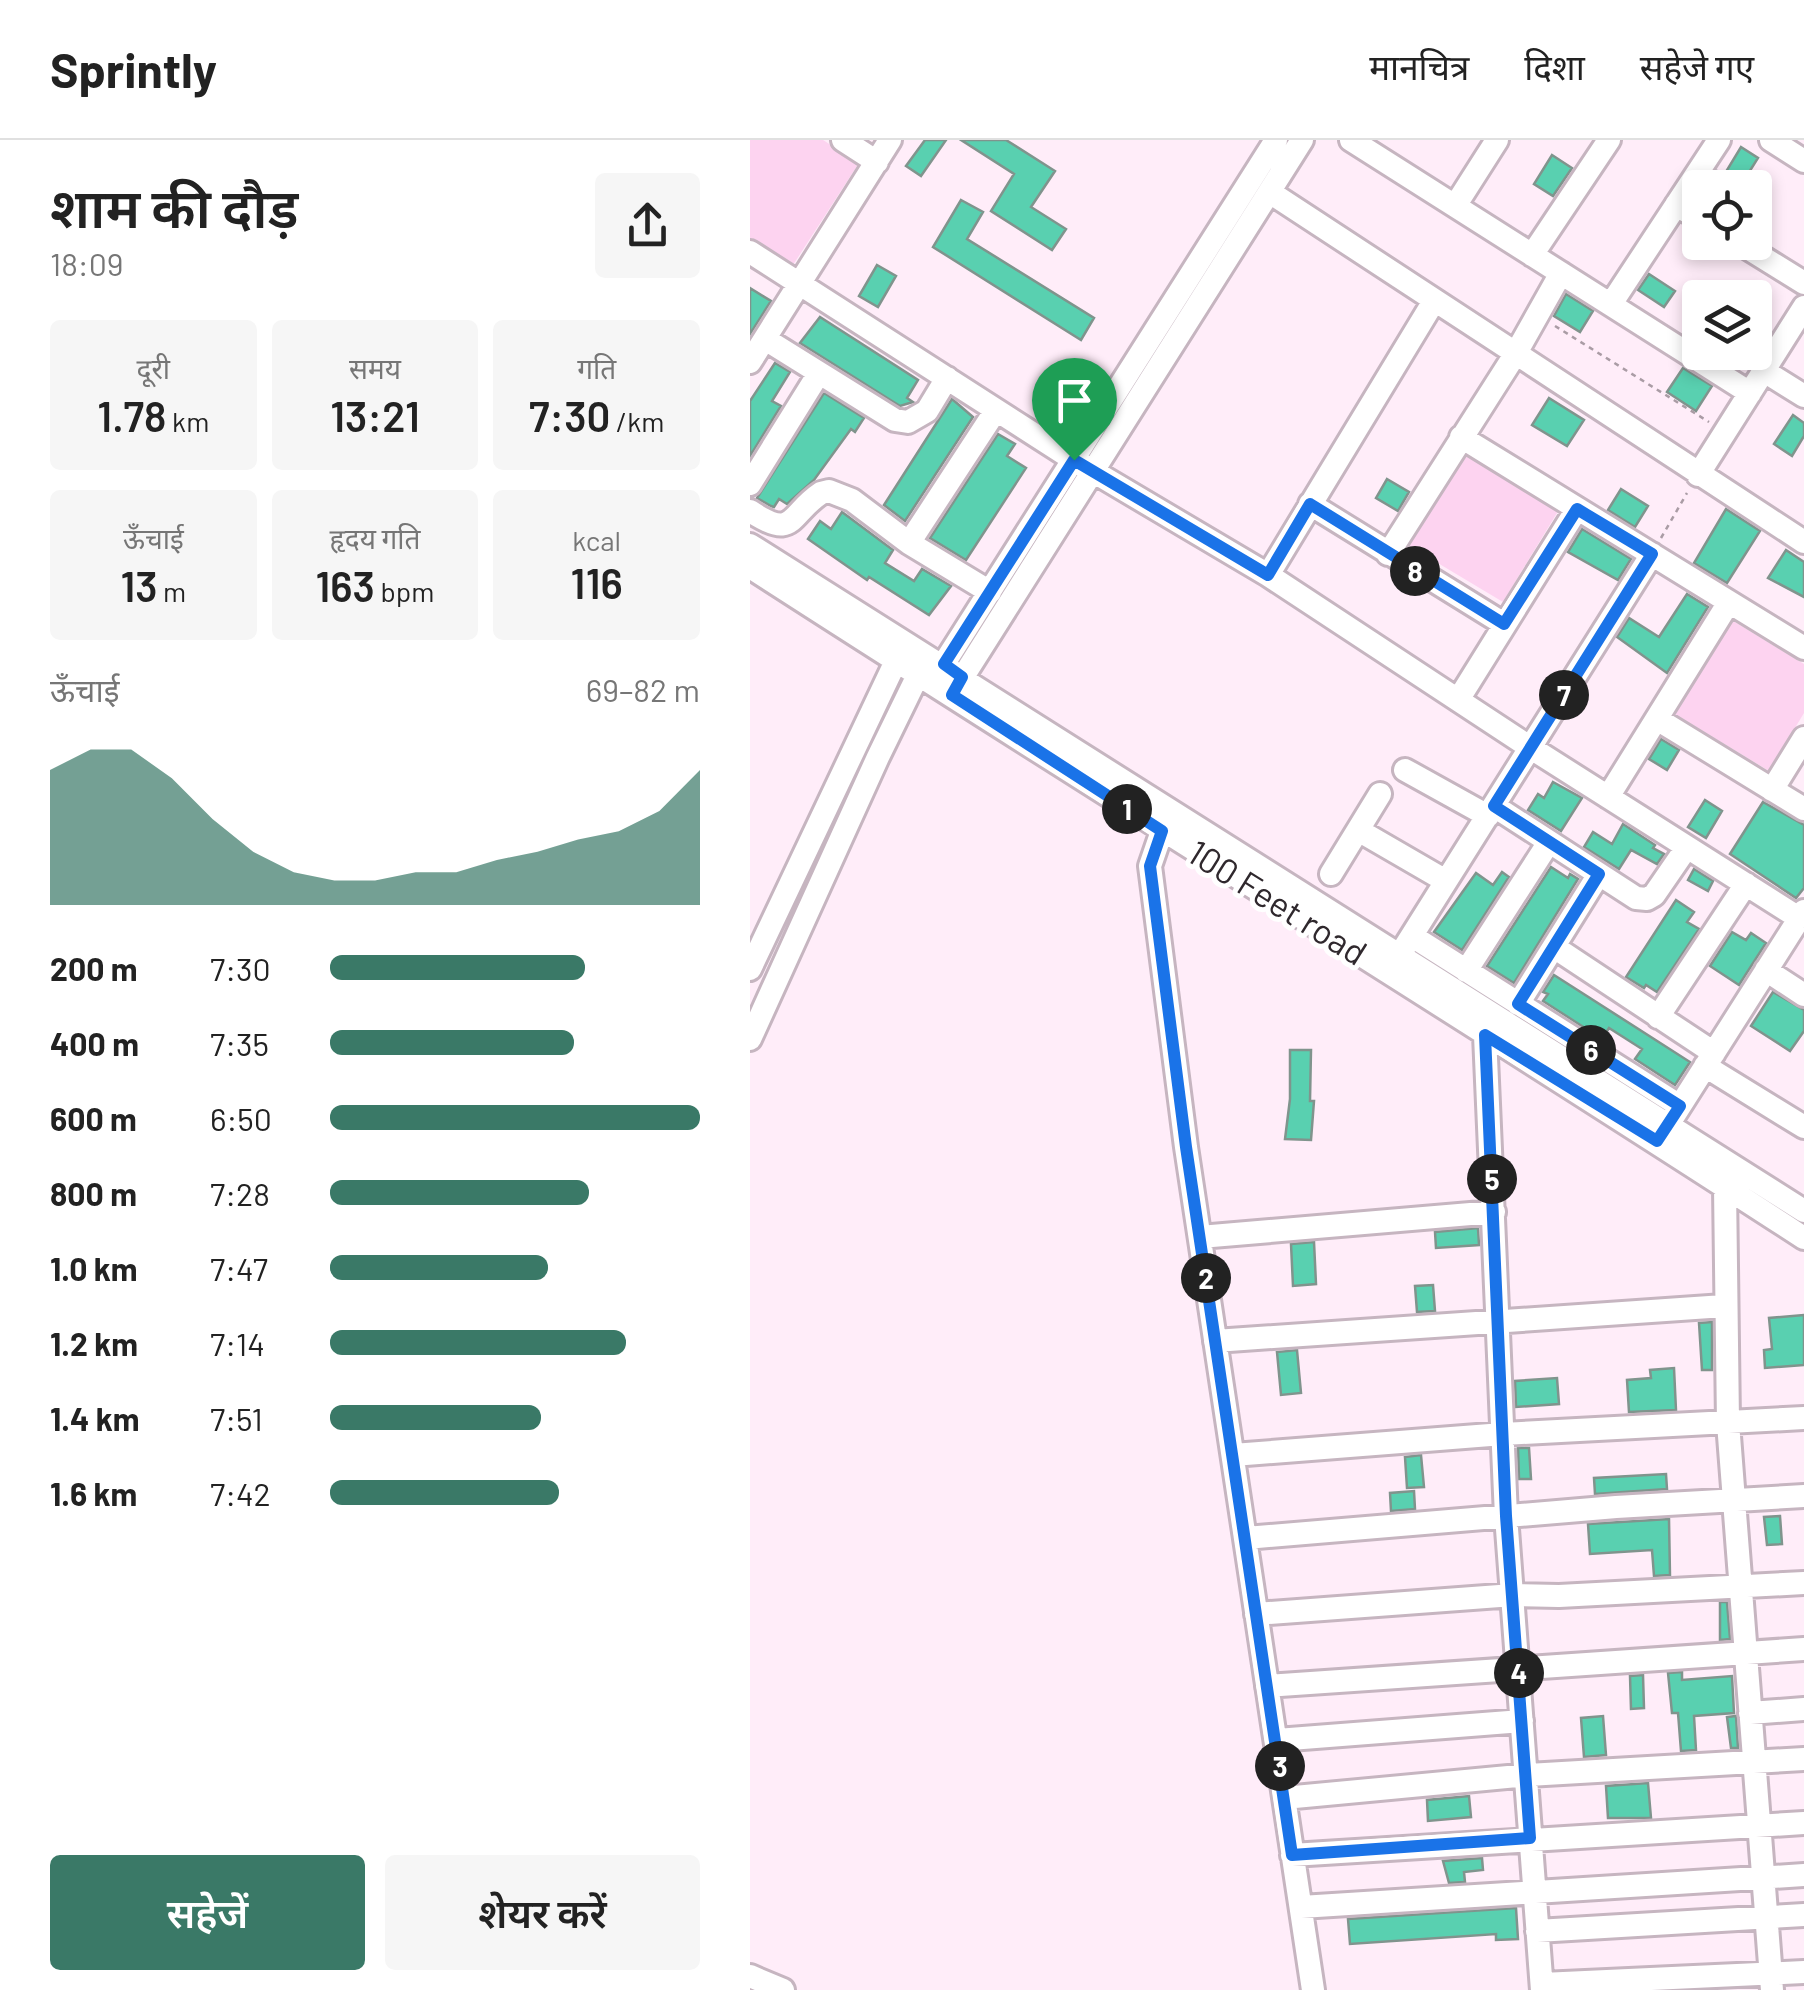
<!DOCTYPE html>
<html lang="hi">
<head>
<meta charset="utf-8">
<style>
  :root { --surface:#fff; --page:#f6f6f6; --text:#222; --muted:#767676; --line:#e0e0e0; --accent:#3a7967 }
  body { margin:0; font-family:Barlow,"Noto Sans Devanagari",sans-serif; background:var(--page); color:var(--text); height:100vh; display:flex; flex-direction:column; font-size:38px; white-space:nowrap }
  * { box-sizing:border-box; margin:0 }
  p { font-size:32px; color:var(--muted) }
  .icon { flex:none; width:55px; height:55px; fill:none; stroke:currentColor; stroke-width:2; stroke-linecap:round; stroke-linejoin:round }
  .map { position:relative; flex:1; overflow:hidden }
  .drawer { display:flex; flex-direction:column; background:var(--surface); width:750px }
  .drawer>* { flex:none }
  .buttons { position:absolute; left:932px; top:30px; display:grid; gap:20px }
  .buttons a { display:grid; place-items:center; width:90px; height:90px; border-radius:10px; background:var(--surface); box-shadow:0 5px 15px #0003; font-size:50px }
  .pin { position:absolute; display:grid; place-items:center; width:85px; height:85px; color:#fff; margin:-102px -42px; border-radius:50% 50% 50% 0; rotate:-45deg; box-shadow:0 0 10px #0007 }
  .pin .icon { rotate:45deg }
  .km { position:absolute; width:50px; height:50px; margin:-25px; border-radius:50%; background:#222; color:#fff; font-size:28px; line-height:50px; text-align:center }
  .round { display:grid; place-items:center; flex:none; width:105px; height:105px; border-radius:10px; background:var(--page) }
  .head { display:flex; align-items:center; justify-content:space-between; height:170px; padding:0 50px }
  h1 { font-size:55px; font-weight:600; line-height:75px }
  .figures { display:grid; grid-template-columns:repeat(3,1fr); gap:15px; height:170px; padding:10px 50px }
  .figures div { display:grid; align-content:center; border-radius:10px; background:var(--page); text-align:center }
  .figures b { font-size:42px; font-weight:600 }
  .figures small { font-size:28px; font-weight:400 }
  .figures p { font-size:28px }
  .chart { height:280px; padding:20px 50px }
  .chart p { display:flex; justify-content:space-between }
  .chart svg { width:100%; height:180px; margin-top:10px; fill:var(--accent); opacity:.7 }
  .cta { display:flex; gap:20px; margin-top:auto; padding:20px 50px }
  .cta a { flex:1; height:115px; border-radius:10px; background:var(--accent); color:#fff; font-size:40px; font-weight:600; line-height:115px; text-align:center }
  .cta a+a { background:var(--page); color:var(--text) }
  ul { padding:0 50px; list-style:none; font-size:32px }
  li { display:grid; grid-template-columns:160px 120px 1fr; align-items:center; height:75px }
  li i { height:25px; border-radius:12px; background:var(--accent) }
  header { display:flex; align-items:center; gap:60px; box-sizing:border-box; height:140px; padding:0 50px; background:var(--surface); border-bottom:2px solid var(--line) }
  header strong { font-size:48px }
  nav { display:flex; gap:55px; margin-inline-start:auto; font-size:35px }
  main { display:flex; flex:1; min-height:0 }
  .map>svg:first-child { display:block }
  .green { fill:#fdd3f0 }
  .building { fill:#59d0b0; stroke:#80948d; stroke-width:2.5 }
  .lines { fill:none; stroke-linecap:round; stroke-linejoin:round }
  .minor-casing { stroke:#c6b5c0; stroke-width:28 }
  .path { stroke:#aa9ca5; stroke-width:2.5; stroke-dasharray:5 5; stroke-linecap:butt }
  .minor { stroke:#fff; stroke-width:22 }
  .route-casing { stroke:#fff; stroke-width:20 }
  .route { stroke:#1a73e8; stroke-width:12 }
  .labels { text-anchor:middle; stroke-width:10; stroke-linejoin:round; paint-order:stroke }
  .street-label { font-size:35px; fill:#2f282d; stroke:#fff }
</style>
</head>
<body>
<header>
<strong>Sprintly</strong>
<nav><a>मानचित्र</a><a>दिशा</a><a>सहेजे गए</a></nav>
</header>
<main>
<section class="drawer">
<div class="head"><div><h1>शाम की दौड़</h1><p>18:09</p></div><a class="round"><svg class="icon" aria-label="share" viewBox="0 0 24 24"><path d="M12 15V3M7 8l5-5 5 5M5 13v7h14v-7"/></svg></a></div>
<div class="figures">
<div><p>दूरी</p><b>1.78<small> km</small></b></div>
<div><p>समय</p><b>13:21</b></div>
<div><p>गति</p><b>7:30<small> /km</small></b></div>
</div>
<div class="figures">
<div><p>ऊँचाई</p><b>13<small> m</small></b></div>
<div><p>हृदय गति</p><b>163<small> bpm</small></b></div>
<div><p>kcal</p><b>116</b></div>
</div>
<div class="chart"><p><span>ऊँचाई</span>69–82 m</p>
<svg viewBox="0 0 160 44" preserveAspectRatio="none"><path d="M0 44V11L10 6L20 6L30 13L40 23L50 31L60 36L70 38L80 38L90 36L100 36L110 33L120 31L130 28L140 26L150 21L160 11V44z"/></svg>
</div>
<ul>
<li><b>200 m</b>7:30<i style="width:69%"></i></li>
<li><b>400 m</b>7:35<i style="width:66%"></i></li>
<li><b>600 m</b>6:50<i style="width:100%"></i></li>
<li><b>800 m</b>7:28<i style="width:70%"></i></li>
<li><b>1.0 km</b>7:47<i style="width:59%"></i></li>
<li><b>1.2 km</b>7:14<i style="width:80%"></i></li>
<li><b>1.4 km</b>7:51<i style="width:57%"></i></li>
<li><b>1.6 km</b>7:42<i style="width:62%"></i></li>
</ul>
<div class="cta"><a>सहेजें</a><a>शेयर करें</a></div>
</section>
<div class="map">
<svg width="1054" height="1850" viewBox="0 0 1054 1850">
  <rect width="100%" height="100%" fill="#ffedf9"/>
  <path class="green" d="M0,0H73L109,23L43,125L0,98Z
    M713,310L810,368L753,462L656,404Z
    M980,479L1054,524V573L1019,631L923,573Z"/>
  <path class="building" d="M175,0H196L171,36L156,26Z
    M211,0H256L305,31L281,67L316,89L302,110L241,71L264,34Z
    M991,7L1008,18L991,45L974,35Z
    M802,15L822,28L803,56L784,44Z
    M967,31L993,48H956Z
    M211,60L233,72L217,99L344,178L331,200L183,107Z
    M127,125L146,136L128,167L109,156Z
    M899,134L925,151L914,167L888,150Z
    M0,148L21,161L0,194Z
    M816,154L843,171L830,192L804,176Z
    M70,177L168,240L157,258L163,262L150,266L50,203Z
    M25,223L40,232L22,261L31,266L0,316V261Z
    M933,228L962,246L946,271L917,252Z
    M74,253L114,278L105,292L101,289L64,340L37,364L29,359L24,367L21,366L7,358Z
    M799,258L834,280L817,306L782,285Z
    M202,259L223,277L155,381L134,365Z
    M1043,275L1054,283V296L1042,316L1024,304Z
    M248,294L265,304L257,316L276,328L216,420L180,398Z
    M637,339L659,352L648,371L626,358Z
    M871,349L898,366L885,387L858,370Z
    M976,369L1010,391L977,443L944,423Z
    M92,372L143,410L135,423L164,441L172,429L201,446L179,475L119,437L117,440L58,399L70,381L81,389Z
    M832,389L881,419L868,440L818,412Z
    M1036,410L1054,422V457L1018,438Z
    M937,454L958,467L917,533L867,497L879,478L909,497Z
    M911,599L929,610L917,630L899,619Z
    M803,642L832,658L811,691L778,670L788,654L794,658Z
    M955,660L972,671L956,698L938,687Z
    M1013,662L1054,685V748L1046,758L980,714Z
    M873,684L905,705L903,708L914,714L907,724L881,710L869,729L834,707L843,692L862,704Z
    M801,727L818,738L820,734L828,739L764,843L737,826Z
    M944,729L963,741L958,751L938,740Z
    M752,732L759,737L712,810L684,792L726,733L743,745Z
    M926,760L944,772L937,782L949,789L907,852L896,845L894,848L876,837Z
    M982,792L996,800L1001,793L1016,803L989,845L960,826Z
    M804,835L940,922L925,945L885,919L892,909L859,888L852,899L793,861L798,854L793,852Z
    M1023,852L1054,870V891L1040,911L1001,886Z
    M540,910H561L560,961H564L561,1000L535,999L540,959Z
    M728,1088L729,1105L686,1108L685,1092Z
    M564,1102L566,1144L543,1146L541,1104Z
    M683,1145L685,1171L667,1172L665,1146Z
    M1054,1175V1225L1015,1228L1014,1210L1022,1209L1019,1178Z
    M962,1182V1230H952L949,1183Z
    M547,1210L551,1253L531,1255L527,1212Z
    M924,1228L926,1270L879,1272L877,1240L901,1238L900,1230Z
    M807,1238L809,1264L766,1267L765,1241Z
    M768,1308H779L781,1339H769Z
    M671,1315L674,1347L657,1348L655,1317Z
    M916,1334L917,1349L845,1354L844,1338Z
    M664,1351L665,1369L641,1371L640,1353Z
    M1030,1376L1032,1404L1017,1405L1014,1377Z
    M919,1379L920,1435L904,1436L902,1410L840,1414L838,1384Z
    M970,1462H977L980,1499L970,1500Z
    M932,1532V1540L982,1536L984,1573L944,1576L946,1610L931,1611L928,1573H922L918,1533Z
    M893,1535L894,1568L881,1569L880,1536Z
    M853,1576L856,1615L834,1617L831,1578Z
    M986,1576L988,1608H981L977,1577Z
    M898,1643L901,1678H858L856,1646Z
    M719,1656L721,1677L678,1681L677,1660Z
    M732,1718L733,1730L714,1732L715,1742L699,1743L693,1721Z
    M766,1768L768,1799L746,1800V1794L600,1804L598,1779Z"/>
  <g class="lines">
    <defs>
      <path id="minor" d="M93,0L127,22
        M601,0L1000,253
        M1021,0L1054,21
        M521,53L1054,402
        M926,65L950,79
        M705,66L747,0
        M988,102L1054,143
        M0,112L324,320L518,435L781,608L1049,778
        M782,115L859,0
        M861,164L969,0
        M15,199L145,280L158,282L177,271L197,238
        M0,222L140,0
        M1014,231L1054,256
        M711,297L1054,508
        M948,335L1054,167
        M0,344L69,233
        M560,364L754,484
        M0,371C45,401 38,375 71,353L79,351L102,360L159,403L240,452
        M159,403L246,270
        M0,405L1054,1071
        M638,414L766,213L811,133
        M0,427C350,653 705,871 1054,1098
        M518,435L684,161
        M186,536L526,0
        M204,551L552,0
        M708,560L827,369
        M907,579L1054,669
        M655,630L738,676
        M1022,650L1054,598
        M858,657L979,462
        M744,666L886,758L897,759L904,755L937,707
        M608,690L696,741
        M412,691L400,726L436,1007L563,1850
        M581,734L630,654
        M662,796L930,966
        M804,807L964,913
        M649,816L902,414
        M0,829L146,521
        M1016,830L1054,855
        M716,831L799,702
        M768,864L849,734
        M908,877L996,744
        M735,895L756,1376L792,1850
        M0,899L128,617L168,535
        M955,926L1054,987
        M923,977L1054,771
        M975,1047L978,1283L1022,1850
        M450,1097L744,1072
        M465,1201L974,1166
        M483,1315L753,1294L1054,1278
        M496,1398L866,1367L1054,1356
        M506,1474L763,1455L809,1456L1054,1443
        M517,1546L1054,1509
        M1000,1573L1054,1569
        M527,1600L772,1581
        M534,1658L778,1635L1054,1619
        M542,1715L1054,1683
        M551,1767L1054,1735
        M787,1791L1054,1775
        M0,1836L33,1850
        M792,1844L1054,1832"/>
    </defs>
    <use href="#minor" class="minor-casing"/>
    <path class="path" d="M805,186L959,282
      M911,398L937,353"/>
    <use href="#minor" class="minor"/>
  </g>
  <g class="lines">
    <defs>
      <path id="route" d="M324,320L518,435L560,364L754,484L827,369L902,414L744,666L849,734L768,864L930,966L907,1001L735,895L756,1376L780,1698L542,1715L436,1007L400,726L412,691L202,555L212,537L194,524Z"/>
    </defs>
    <use href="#route" class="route-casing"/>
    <use href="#route" class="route"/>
  </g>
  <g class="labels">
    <g class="street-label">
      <text transform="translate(527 763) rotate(32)" y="12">100 Feet road</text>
    </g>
  </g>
</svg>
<div class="buttons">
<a><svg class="icon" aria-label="locate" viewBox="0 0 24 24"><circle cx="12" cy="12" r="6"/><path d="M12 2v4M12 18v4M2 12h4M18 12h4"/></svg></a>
<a><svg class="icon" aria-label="layers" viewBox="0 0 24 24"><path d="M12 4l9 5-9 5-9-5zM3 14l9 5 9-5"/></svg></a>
</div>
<div class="pin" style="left:324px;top:320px;background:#1e9e55"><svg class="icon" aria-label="arrive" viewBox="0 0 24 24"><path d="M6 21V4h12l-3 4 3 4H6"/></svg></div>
<b class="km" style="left:377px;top:669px">1</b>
<b class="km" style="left:456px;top:1138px">2</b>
<b class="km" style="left:530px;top:1626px">3</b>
<b class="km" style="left:769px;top:1533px">4</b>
<b class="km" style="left:742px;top:1039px">5</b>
<b class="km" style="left:841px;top:910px">6</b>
<b class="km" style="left:814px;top:555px">7</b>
<b class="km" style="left:665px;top:431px">8</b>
</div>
</main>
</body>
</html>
